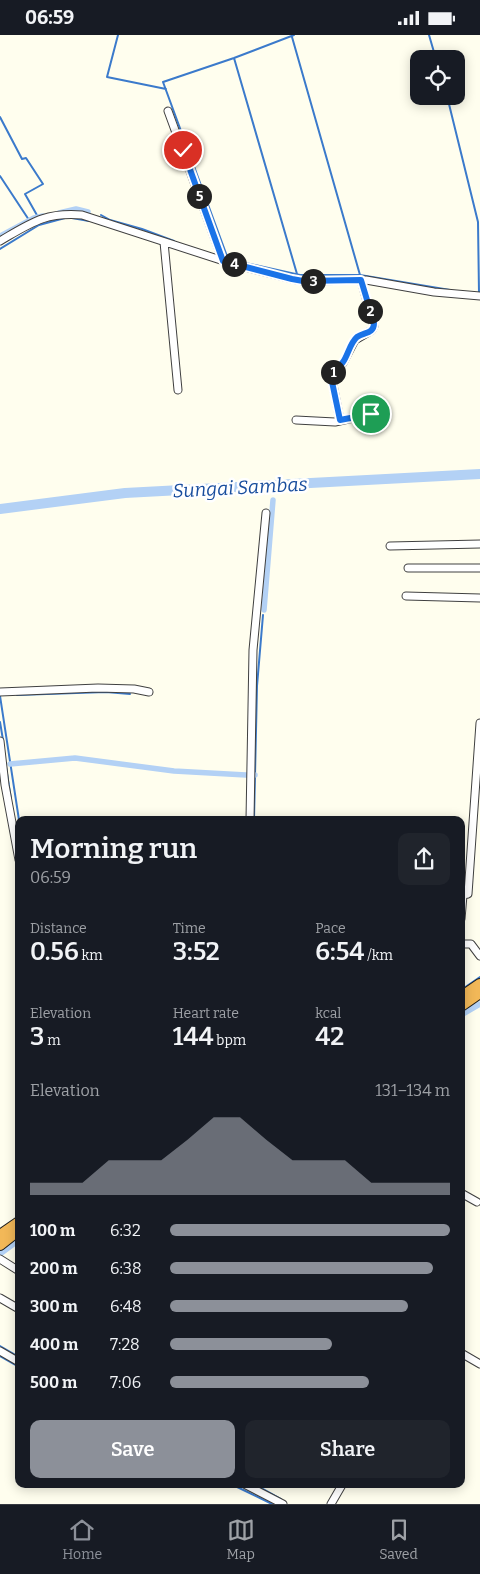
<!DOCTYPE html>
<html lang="en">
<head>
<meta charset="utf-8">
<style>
  :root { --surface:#171b24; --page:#20242c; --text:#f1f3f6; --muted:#9ea1a6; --line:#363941; --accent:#8c9099 }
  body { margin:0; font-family:Bitter,serif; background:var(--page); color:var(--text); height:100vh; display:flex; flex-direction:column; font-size:19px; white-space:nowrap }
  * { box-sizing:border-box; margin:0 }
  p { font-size:16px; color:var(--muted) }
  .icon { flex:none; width:28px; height:28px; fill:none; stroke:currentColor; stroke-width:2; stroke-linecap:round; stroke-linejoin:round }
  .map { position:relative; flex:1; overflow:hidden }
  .details { position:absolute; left:15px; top:781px; width:450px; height:672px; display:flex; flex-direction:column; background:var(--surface); border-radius:10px; box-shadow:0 2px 12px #0003 }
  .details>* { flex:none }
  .fabs { position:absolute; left:410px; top:15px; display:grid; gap:10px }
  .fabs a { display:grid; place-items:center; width:55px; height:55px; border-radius:10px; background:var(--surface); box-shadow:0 2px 12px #0003; font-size:25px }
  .pin { position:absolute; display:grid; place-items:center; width:42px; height:42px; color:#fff; margin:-21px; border:2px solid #fff; border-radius:50%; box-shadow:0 1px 5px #0007 }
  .km { position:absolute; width:25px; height:25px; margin:-12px; border-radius:50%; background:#222; color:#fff; font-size:14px; line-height:25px; text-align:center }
  .round { display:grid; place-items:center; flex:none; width:52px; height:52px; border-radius:10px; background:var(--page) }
  .overview { display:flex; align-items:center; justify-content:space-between; height:85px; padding:0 15px }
  h1 { font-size:28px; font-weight:600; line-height:38px }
  .metrics { display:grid; grid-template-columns:repeat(3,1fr); gap:8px; height:85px; padding:5px 15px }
  .metrics div { display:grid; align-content:center }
  .metrics b { font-size:25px; font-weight:600 }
  .metrics small { font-size:14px; font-weight:400 }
  .metrics p { font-size:14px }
  .chart { height:140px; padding:10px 15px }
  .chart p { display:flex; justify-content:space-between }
  .chart svg { width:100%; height:90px; margin-top:5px; fill:var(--accent); opacity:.7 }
  .primary-button { display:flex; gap:10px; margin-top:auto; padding:10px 15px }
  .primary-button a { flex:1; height:58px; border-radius:10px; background:var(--accent); color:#fff; font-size:20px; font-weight:600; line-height:58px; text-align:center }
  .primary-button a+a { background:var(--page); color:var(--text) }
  ul { padding:0 15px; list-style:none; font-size:16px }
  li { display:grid; grid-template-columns:80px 60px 1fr; align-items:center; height:38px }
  li i { height:12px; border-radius:6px; background:var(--accent) }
  .status { display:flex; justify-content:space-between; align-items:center; height:35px; padding:0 25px; background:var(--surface); direction:ltr }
  .status svg { height:14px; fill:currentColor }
  .tabs { display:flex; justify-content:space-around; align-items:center; height:70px; border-top:1px solid var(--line); background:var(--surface); font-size:14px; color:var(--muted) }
  .tabs a { display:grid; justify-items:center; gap:2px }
  .tabs .on { color:var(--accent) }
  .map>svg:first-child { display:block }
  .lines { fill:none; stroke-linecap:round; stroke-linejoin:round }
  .stream { stroke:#3b7acb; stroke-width:2 }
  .canal { stroke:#b3d1f5; stroke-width:5.5 }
  .river { stroke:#b3d1f5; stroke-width:10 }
  .minor-casing { stroke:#404040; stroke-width:9 }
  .highway-casing { stroke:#1e1e1e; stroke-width:12 }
  .minor { stroke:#fff; stroke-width:7 }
  .highway { stroke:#f2b858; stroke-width:10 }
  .route-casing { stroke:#fff; stroke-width:10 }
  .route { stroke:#1a73e8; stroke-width:6 }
  .labels { text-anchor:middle; stroke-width:5; stroke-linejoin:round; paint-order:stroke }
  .water-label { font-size:19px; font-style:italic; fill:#184d9d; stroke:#fff }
</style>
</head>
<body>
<div class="status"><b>06:59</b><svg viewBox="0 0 49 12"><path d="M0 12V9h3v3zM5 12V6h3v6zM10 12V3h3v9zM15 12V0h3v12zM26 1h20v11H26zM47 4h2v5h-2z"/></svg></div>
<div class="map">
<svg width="480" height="1469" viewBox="0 0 480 1469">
  <rect width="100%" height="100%" fill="#fffeee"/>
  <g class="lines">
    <path class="stream" d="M118,0L107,42L166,54
      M429,0L436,24
      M292,2L360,240
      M234,23L297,239
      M447,61L478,187L479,258
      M0,82L22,124L26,123L43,149L25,159L38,182
      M0,141L29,185
      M101,180L110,185L142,194L174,206
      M72,183L89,186
      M0,214L39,190L65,183
      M228,224L163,47L234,23L294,0
      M232,225L300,240H360L450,255
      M17,660L106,657L130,659
      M0,661L19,785
      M0,687L3,705
      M6,732L11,764
      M254,785L257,651L263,580
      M461,955L480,942
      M0,1311L19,1322
      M0,1321L19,1332
      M233,1450L272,1469
      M256,1450L281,1464"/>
    <path class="canal" d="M59,178L76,174L88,177
      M0,201L34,183L43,181
      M264,575L273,465
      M10,729L75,723L174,736L246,740
      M254,740H255
      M461,980L480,969
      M0,1219L19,1205"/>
    <path class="river" d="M0,474L125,458L480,439"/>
    <defs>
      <path id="minor" d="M168,76L223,226
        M0,206C31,188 45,177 82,180L233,229L292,244L303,246L366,245L434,257L480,261
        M164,207L178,355
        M296,385L335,387L371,379
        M340,385L331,340L343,328L355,305L372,295L374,291L361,245
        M390,511L480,509
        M408,533H480
        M406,561L480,563
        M0,657L98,653L134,654L149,657
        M0,706L5,750L19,825
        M250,785L253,615L266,478
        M461,884L463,860L468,859L480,688
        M461,909H471L480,921
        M461,1158L477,1167
        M0,1224L19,1236
        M0,1263L19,1274
        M0,1316L19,1327
        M461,1318L480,1329
        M246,1450L283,1469
        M331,1469L342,1450"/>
      <path id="highway" d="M461,962L480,949
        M461,971L480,958
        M0,1200L19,1187
        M0,1210L19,1195"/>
    </defs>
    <use href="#minor" class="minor-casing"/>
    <use href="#highway" class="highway-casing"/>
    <use href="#minor" class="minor"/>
    <use href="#highway" class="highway"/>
  </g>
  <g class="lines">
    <defs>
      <path id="route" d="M183,115L223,226L292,244L303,246L361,245L374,288C374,299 364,297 357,302C350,308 348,320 343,327C339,333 333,336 331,342L340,385L371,379"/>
    </defs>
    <use href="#route" class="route-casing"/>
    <use href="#route" class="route"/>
  </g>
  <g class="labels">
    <g class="water-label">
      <text transform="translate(240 452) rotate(-3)" y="7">Sungai Sambas</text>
    </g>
  </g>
</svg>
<div class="fabs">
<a><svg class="icon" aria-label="locate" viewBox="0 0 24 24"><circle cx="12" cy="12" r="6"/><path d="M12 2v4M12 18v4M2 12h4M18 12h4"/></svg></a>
</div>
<div class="pin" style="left:371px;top:379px;background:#1e9e55"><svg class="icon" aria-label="arrive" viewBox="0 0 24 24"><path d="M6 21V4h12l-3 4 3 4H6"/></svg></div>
<div class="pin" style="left:183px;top:115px;background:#d93025"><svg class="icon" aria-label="check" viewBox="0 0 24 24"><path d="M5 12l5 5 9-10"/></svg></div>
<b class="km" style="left:333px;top:337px">1</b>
<b class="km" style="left:370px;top:276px">2</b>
<b class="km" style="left:313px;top:246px">3</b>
<b class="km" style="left:234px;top:229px">4</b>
<b class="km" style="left:199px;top:161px">5</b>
<section class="details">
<div class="overview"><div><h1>Morning run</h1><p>06:59</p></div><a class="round"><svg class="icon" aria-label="share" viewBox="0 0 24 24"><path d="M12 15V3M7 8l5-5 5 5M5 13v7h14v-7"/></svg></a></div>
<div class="metrics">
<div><p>Distance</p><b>0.56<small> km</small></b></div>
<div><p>Time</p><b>3:52</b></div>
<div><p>Pace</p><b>6:54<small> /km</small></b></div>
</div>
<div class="metrics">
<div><p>Elevation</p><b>3<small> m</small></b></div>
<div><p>Heart rate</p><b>144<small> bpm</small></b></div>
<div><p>kcal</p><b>42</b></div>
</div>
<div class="chart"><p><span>Elevation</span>131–134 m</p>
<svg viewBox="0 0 160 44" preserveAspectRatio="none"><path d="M0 44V38L10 38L20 38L30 27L40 27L50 27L60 17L70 6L80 6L90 17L100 27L110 27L120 27L130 38L140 38L150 38L160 38V44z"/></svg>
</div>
<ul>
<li><b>100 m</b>6:32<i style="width:100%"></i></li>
<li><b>200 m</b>6:38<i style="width:94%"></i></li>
<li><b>300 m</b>6:48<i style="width:85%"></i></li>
<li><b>400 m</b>7:28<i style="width:58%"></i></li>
<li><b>500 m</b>7:06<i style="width:71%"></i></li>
</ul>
<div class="primary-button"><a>Save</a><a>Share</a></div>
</section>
</div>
<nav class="tabs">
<a class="on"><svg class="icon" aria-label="home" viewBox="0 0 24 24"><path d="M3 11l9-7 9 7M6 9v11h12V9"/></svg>Home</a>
<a><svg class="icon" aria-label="map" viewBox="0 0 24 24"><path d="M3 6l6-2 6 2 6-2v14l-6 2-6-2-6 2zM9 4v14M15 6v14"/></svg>Map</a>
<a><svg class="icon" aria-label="saved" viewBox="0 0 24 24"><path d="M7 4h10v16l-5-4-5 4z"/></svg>Saved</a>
</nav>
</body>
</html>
